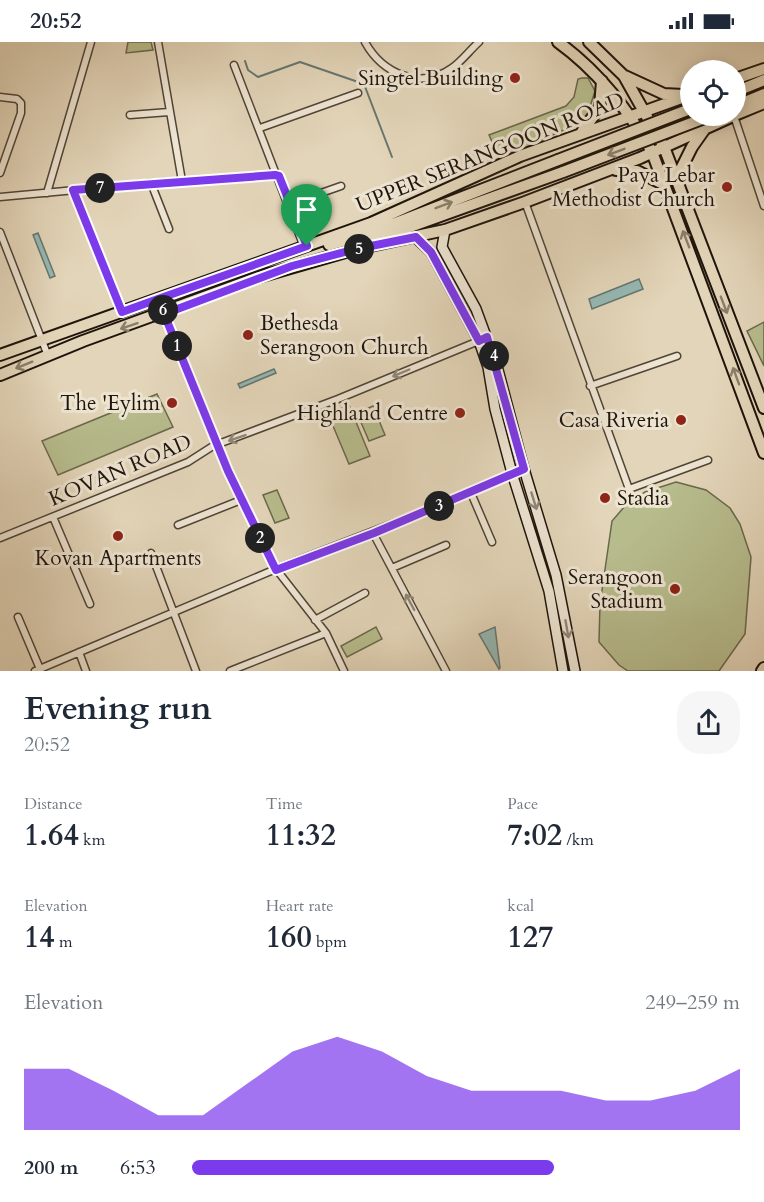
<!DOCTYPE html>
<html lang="en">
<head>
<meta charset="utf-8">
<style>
  :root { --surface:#fff; --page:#f6f6f7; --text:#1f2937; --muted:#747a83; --accent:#7c3aed }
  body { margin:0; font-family:Cardo,serif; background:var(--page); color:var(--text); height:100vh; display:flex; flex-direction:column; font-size:22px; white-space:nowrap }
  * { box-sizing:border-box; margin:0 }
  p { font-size:20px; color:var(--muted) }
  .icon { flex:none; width:33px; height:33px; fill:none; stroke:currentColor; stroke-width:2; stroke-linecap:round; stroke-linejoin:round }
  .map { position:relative; height:629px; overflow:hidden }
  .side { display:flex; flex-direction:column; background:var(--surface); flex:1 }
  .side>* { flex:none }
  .controls { position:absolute; left:680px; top:18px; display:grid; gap:12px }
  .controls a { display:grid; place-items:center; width:66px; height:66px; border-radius:50%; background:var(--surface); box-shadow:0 3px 15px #0003; font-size:30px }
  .pin { position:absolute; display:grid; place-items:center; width:51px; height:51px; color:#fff; margin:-62px -26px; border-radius:50% 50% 50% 0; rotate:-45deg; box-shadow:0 0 6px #0007 }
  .pin .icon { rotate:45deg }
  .km { position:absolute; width:30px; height:30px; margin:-15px; border-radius:50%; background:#222; color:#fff; font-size:16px; line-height:30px; text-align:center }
  .round { display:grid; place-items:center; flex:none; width:63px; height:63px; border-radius:24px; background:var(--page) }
  .overview { display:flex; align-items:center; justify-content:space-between; height:102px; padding:0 24px }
  h1 { font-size:33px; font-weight:700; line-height:45px }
  .figures { display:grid; grid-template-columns:repeat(3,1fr); gap:9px; height:102px; padding:6px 24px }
  .figures div { display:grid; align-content:center }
  .figures b { font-size:30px; font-weight:700 }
  .figures small { font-size:16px; font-weight:400 }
  .figures p { font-size:16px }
  .chart { height:168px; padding:12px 24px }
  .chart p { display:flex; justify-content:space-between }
  .chart svg { width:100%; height:108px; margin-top:6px; fill:var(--accent); opacity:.7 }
  ul { padding:0 24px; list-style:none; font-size:20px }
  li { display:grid; grid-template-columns:96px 72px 1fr; align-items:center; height:45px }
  li i { height:15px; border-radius:8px; background:var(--accent) }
  .status { display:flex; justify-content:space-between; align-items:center; height:42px; padding:0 30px; background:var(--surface); direction:ltr }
  .status svg { height:16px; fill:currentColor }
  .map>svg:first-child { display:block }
  .green { fill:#b7bc8d; stroke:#6a684c; stroke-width:1.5 }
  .water { fill:#95b8b3; stroke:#657670; stroke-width:1.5 }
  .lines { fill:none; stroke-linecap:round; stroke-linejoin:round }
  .stream { stroke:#657670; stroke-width:2 }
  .minor-casing { stroke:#4f4436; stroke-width:9 }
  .secondary-casing { stroke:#1e140b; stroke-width:12 }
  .primary-casing { stroke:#1e140b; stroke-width:14 }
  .minor { stroke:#ede4d2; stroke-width:6 }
  .secondary { stroke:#ede4d2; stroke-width:9 }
  .primary { stroke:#e3d5b9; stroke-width:10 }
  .primary-bridge-casing { stroke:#1e140b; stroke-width:14; stroke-linecap:butt }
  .primary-bridge { stroke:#e3d5b9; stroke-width:10 }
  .oneway { stroke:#8a7e6b }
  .oneway2 { stroke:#908678 }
  .route-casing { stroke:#fff; stroke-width:12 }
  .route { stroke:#7c3aed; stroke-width:8 }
  .poi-dot { fill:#8f2418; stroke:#ede4d2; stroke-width:2 }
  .labels { text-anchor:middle; stroke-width:6; stroke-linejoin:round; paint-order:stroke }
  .poi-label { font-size:21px; fill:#1e140b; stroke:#ede4d2; text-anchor:end }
  .street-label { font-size:21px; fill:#1e140b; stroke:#ede4d2 }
</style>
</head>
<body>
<div class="status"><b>20:52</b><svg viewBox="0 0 49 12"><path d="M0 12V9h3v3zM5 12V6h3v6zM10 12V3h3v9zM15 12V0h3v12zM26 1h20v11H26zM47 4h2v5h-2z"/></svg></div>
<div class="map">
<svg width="764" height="629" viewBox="0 0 764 629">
  <rect width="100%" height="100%" fill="#e3d5b9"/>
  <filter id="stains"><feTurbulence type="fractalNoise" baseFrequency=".00333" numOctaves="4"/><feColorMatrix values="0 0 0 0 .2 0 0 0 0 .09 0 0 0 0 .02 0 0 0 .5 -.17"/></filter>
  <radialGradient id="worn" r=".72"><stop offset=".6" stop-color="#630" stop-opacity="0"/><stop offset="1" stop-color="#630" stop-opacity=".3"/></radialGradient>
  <path class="green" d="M128,0H151L153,8L126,11Z
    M582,36H588L595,49L588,71L579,81L500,117L489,93L566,64L574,55L578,37Z
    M764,280V324L747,289Z
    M157,352L173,385L58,433L42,399Z
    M349,363L370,414L349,422L328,372Z
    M373,364L385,393L369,399L357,371Z
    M676,440L706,448L730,466L740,482L751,515L745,592L719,629H628L619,623L599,600L600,562L612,479L625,464L645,450Z
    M277,448L289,476L275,481L263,453Z
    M376,585L382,597L347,615L341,604Z"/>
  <path class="water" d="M38,191L55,234L50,236L33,193Z
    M639,237L643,247L592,267L589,257Z
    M274,327L276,331L240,346L238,342Z
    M495,585L500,626L499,627L479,592Z"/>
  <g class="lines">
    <path class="stream" d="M245,19L248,28L258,35L300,20L364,42L392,115"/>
    <defs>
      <path id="minor" d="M158,0L182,139
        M365,0C382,31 420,49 452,26C462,19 470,8 479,0
        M234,23L304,205
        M0,55L17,57L21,61V71L0,131
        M130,73L169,70
        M734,74L764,164
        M260,86L358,51
        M151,141L169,187
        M73,148L122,270
        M47,151L91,0
        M0,155L151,141L279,134
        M525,160L629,447L708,418
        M287,163L341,144
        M0,190L48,314
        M158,257L241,458L276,527L326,591L344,629
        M590,344L677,314
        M471,451L492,500
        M53,475L90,562
        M178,483L241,458
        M373,491L446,629
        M0,496L188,420L213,404L338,357L481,298
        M151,511L196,629
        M392,526L446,503
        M18,575L40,627
        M315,578L365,551
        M79,610L86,629
        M35,629L278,526L456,457L524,427
        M230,629L326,591"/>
      <path id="secondary" d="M445,188L442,205L476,267L497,324L524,427L556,533L575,629
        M415,195L431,210L479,299L488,325L495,367L512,431L549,549L563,629"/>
      <path id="primary" d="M558,0C598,29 628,67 652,110L764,411
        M589,0L624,34L664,105L764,366
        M625,34L664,52L683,53
        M735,37L764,27
        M735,50L764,38
        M735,64L764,52
        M735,73L764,61
        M582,90L600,65L602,39
        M616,128L637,129L665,143
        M676,137L692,105L704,88
        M368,200L563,130
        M329,203L365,193L558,118
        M0,313L371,181L520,114L690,53
        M0,333L83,299L259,235L356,207L445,188L525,160L640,116L733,74
        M762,629L764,626"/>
    </defs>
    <use href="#minor" class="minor-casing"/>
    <use href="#secondary" class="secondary-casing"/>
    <use href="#primary" class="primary-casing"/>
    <use href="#minor" class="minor"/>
    <use href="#secondary" class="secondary"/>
    <use href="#primary" class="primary"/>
    <defs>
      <path id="primary-bridge" d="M558,118L690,67
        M563,130L710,74"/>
    </defs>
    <use href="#primary-bridge" class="primary-bridge-casing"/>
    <use href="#primary-bridge" class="primary-bridge"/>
  </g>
  <defs><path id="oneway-shaft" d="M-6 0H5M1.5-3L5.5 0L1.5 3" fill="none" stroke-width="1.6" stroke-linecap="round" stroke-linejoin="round" transform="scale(1.5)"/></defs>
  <g class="oneway">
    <use href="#oneway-shaft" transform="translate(616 110) rotate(159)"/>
    <use href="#oneway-shaft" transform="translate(444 163) rotate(-21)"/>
    <use href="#oneway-shaft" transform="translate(686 197) rotate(-111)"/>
    <use href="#oneway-shaft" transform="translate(724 263) rotate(69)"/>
    <use href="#oneway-shaft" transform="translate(129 284) rotate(161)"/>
    <use href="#oneway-shaft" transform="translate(24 323) rotate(158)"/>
    <use href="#oneway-shaft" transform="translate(736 334) rotate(-110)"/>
  </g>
  <g class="oneway2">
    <use href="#oneway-shaft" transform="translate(401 331) rotate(157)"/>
    <use href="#oneway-shaft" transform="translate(237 396) rotate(161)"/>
    <use href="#oneway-shaft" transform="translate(534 459) rotate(73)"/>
    <use href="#oneway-shaft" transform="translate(410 560) rotate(-118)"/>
    <use href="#oneway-shaft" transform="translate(567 587) rotate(80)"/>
  </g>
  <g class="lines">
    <defs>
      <path id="route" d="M307,204L158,257L228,429L276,528L374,491L524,427L487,295L479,299L431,210L416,195L356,207L292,224L164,272L158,257L122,270L73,148L275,133L279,134L307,204"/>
    </defs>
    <use href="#route" class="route-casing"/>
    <use href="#route" class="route"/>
  </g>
  <g class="poi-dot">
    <circle cx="515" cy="36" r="6"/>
    <circle cx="727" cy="145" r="6"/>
    <circle cx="248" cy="293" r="6"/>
    <circle cx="172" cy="361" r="6"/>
    <circle cx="460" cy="371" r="6"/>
    <circle cx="681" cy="378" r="6"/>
    <circle cx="605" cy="456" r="6"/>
    <circle cx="118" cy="494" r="6"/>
    <circle cx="675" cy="547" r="6"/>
  </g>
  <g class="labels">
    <g class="poi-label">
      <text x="503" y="43">Singtel Building</text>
      <text x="715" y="140">Paya Lebar<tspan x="715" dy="24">Methodist Church</tspan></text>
      <text x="260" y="288" text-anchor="start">Bethesda<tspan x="260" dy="24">Serangoon Church</tspan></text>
      <text x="160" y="368">The 'Eylim</text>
      <text x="448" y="378">Highland Centre</text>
      <text x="669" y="385">Casa Riveria</text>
      <text x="617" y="463" text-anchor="start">Stadia</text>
      <text x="118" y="523" text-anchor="middle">Kovan Apartments</text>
      <text x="663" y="542">Serangoon<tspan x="663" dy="24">Stadium</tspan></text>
    </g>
    <g class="street-label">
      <text transform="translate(490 110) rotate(-22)" y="7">UPPER SERANGOON ROAD</text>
      <text transform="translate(120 428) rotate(-23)" y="7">KOVAN ROAD</text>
    </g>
  </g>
  <rect width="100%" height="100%" filter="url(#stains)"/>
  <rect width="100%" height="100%" fill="url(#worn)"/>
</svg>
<div class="controls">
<a><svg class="icon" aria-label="locate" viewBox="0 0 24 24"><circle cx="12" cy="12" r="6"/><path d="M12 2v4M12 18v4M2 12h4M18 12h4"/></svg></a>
</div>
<div class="pin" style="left:307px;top:204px;background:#1e9e55"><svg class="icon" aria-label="arrive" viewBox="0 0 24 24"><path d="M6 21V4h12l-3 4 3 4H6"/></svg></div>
<b class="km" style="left:177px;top:304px">1</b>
<b class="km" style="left:260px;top:496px">2</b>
<b class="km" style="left:439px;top:464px">3</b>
<b class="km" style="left:494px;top:314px">4</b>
<b class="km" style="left:359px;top:207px">5</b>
<b class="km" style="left:163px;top:268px">6</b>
<b class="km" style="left:100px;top:146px">7</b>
</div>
<section class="side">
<div class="overview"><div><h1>Evening run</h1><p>20:52</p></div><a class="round"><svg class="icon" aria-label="share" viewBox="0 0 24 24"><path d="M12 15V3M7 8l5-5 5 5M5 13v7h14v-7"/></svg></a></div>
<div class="figures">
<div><p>Distance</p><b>1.64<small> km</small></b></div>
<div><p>Time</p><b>11:32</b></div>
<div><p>Pace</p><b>7:02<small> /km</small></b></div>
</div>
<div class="figures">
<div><p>Elevation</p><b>14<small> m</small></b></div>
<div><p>Heart rate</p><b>160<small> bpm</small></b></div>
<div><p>kcal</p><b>127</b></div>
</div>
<div class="chart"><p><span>Elevation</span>249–259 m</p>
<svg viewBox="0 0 160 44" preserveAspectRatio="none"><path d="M0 44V19L10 19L20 28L30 38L40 38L50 25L60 12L70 6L80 12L90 22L100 28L110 28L120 28L130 32L140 32L150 28L160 19V44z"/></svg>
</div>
<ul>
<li><b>200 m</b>6:53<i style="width:66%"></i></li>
</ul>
</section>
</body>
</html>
